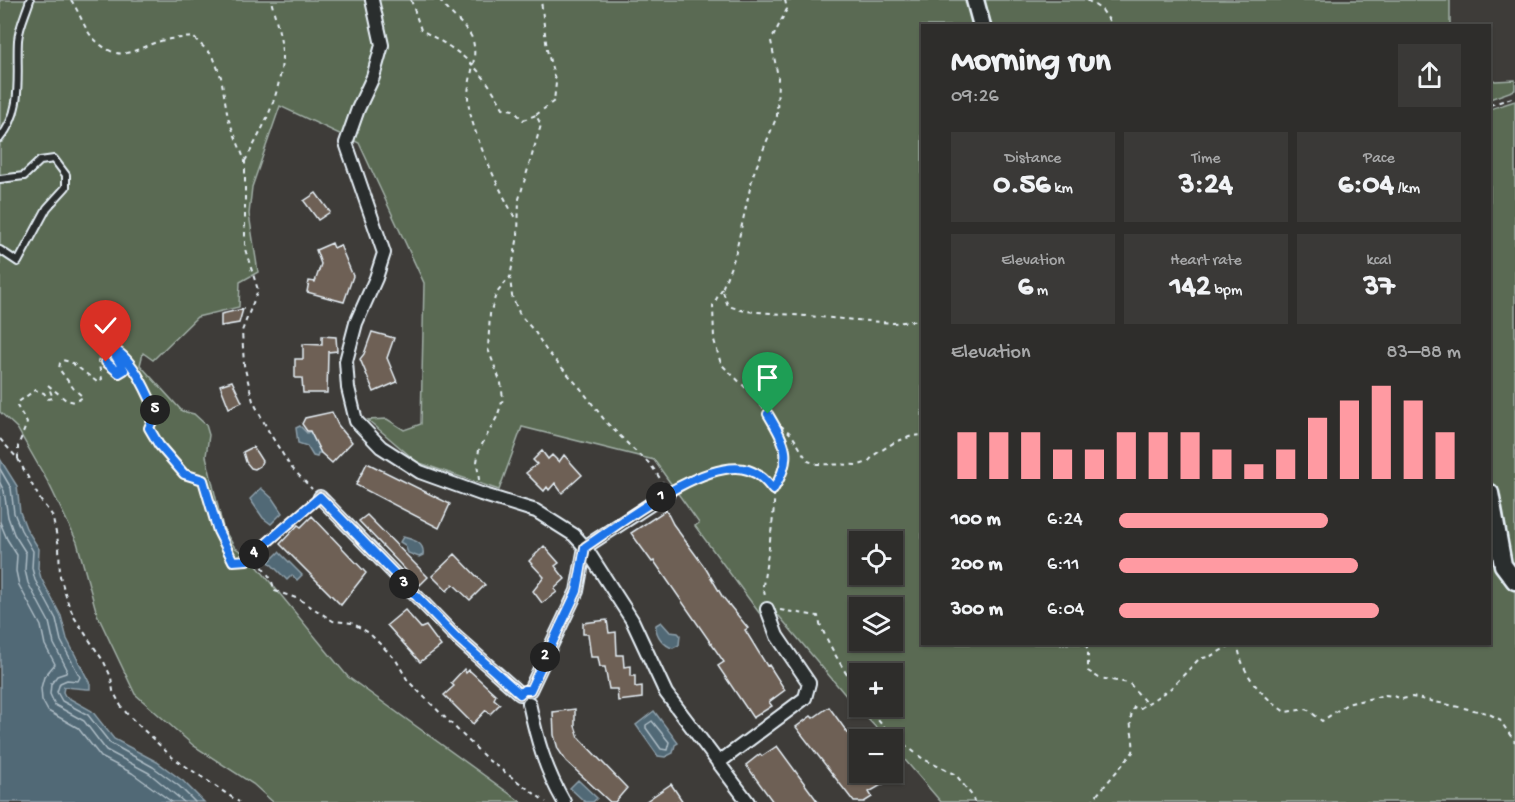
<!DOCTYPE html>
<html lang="en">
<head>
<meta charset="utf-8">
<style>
  :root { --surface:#2e2d2b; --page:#3a3937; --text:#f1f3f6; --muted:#a7a8a9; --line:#494947; --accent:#ff9aa2 }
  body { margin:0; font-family:"Gochi Hand",sans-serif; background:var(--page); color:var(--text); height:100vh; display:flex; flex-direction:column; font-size:22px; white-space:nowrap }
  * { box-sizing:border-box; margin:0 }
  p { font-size:20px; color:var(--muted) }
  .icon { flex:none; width:33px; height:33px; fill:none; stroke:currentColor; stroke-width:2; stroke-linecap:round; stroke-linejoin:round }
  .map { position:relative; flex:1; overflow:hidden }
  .sheet { position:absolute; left:921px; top:24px; width:570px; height:621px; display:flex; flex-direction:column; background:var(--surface); border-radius:0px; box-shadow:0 2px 4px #0004,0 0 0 2px var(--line) }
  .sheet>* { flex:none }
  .controls { position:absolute; left:849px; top:531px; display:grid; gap:12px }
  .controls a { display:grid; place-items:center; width:54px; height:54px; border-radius:0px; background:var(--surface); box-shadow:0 2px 4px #0004,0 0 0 2px var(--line); font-size:30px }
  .pin { position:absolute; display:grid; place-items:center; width:51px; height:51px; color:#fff; margin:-62px -26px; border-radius:50% 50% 50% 0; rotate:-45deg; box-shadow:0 0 6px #0007 }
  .pin .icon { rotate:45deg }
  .km { position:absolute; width:30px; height:30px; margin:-15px; border-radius:50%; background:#222; color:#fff; font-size:16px; line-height:30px; text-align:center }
  .round { display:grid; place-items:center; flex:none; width:63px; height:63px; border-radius:0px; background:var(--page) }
  .summary { display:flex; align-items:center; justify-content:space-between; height:102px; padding:0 30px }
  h1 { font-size:33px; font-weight:700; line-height:45px }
  .metrics { display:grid; grid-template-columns:repeat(3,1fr); gap:9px; height:102px; padding:6px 30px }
  .metrics div { display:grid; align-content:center; border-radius:0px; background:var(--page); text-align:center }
  .metrics b { font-size:30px; font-weight:700 }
  .metrics small { font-size:16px; font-weight:400 }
  .metrics p { font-size:16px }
  .chart { height:168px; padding:12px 30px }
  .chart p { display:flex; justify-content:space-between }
  .chart svg { width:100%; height:108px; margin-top:6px; stroke:var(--accent); stroke-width:6 }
  ul { padding:0 30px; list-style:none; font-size:20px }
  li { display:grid; grid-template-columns:96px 72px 1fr; align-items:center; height:45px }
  li i { height:15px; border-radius:8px; background:var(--accent) }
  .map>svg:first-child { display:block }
  .green { fill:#5a6a53; stroke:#a1aea6; stroke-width:1.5; fill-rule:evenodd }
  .water { fill:#516976; stroke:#8d9faa; stroke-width:1.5 }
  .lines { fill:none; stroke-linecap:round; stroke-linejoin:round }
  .shore { stroke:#acbbc4; stroke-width:1.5 }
  .building { fill:#6e6054; stroke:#e8f1f8; stroke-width:1.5 }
  .lane-casing { stroke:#e8f1f8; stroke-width:10 }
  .street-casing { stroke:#e8f1f8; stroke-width:16 }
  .secondary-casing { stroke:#e8f1f8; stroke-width:21 }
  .path { stroke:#e8f1f8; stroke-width:2; stroke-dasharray:4.5 4.5; stroke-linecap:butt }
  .lane { stroke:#2a2d2e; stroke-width:6 }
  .street { stroke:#2a2d2e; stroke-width:12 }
  .secondary { stroke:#2a2d2e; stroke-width:16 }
  .route-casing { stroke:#fff; stroke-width:12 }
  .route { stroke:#1a73e8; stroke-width:8 }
</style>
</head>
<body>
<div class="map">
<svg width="1515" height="802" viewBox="0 0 1515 802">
  <rect width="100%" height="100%" fill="#3e3c39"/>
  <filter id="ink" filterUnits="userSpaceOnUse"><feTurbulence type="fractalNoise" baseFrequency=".0167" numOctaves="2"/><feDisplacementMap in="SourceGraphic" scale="12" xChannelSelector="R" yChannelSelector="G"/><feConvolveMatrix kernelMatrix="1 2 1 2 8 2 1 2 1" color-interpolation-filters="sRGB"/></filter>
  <g filter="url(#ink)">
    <path class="green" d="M0,0H1450V26H922V644H1490V109L1515,101V802H941L893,746L892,740L887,739L848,698L779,616L760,614L695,526L699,523L654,460L522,427L499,490L417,462L368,420L387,419L404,430L421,424L424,283L359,143L280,106L252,187L249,214L258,272L240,282L239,307L197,317L153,360L143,353L140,365L182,411L194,414L206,425L209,435L206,456L223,528L235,548L248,555L348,677L521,802H273L253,784L194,746L135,694L97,614L77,542L49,484L17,428L0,412ZM860,542H892V574H860ZM860,608H892V640H860ZM860,674H892V706H860Z
      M1490,78L1495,81L1515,80V90L1490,99Z"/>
    <path class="water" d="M300,426L307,433L310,431L321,453H318L317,457L313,456L307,446L298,443L296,428Z
      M0,459L17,486L20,512L26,528L39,549L38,568L41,578L61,616L67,639L90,684V689H87L64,687L63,692L65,696L92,711L114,739L157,762L183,781L204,802H0Z
      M261,488L272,498L282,513L271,524L263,518L250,499Z
      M403,537C413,540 425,542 423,555L419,557L408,553L405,545L400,542Z
      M279,552L302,575L297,580L292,575L287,580L269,562Z
      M661,622L670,632L678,633L680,635L679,645L673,648C664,646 655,635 656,625Z
      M654,711L678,743L675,745L673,753L665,757L658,756L636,725Z
      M578,780L597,798L593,802H585L570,788Z"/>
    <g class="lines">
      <path class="shore" d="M0,469L11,488L14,513L21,530L33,551L32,568L35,580L56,619L61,641L80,677L78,681L67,680L60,683L57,692L62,701L88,715L110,743L153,767L179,786L195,802
        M0,483L4,491L8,517L14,534L26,553L25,570L28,583L49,622L54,644L67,669L66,673L57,676L51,684L50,694L55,705L84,721L106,750L149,773L184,802
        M0,522L7,539L17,555L16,571L19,585L41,626L45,645L55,664L44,677L41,688L42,700L48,711L78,728L101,757L132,773L172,802
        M652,721L669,742L667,750L661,749L646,728V725Z"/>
    </g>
    <path class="building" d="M316,193L330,212L318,220L304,201Z
      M332,243L334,248L340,245L353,276L344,302L307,292L309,281L315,282L321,264L316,250Z
      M243,309L239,323L221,326V314Z
      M372,332L394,338L387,358L397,382L374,392L360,359L364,354Z
      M322,336L336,337L337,351L328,352L327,393H303L302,378H295V359H303V344L322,345Z
      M232,381L242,402L229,408L220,385Z
      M332,412L338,425L352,442L332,463L321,453L310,431H307L302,424L305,418Z
      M253,447L262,461L260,466L255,469L251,468L246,462L243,452Z
      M542,451L548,459L552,455L559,462L564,455L582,475L562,493L555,483L549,490L547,487L544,491L526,473L537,464L533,460Z
      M367,463L450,504L439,528L356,485Z
      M666,510L673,524L706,569L722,596L748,628L745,630L767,666L769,665L785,690L769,702L772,706L753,718L718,666L724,662L654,561L652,562L631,533Z
      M367,515L428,577L420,585L359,521Z
      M312,516L366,573L341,605L280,544L298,525L301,527Z
      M544,546L559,563L555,566L565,579L554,589L557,592L542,603L533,591L544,577L529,561Z
      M455,554L485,585L470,600L453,584L447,591L432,576Z
      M405,610L421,628L426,626L441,646L420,662L387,625Z
      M607,620L609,633L616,632L617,655H623L624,667L631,666V676H635V687L642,686V698L618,701L617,689H609L605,667H600L598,657H591L588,634H583V623Z
      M464,669L466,673L469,670L496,695L494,699L500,704L490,714L486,710L473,724L444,695L454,686L451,683Z
      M829,707L860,750V772H878L885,783L869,792L872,797L864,802H854L796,727L811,716L813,718Z
      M575,709V726L579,738L627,788L615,802H610L566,761L558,749L554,735L553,712Z
      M777,746L807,787L818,802H773L746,765L760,754L762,756Z
      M671,784L683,802H645Z"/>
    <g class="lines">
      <defs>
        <path id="lane" d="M0,138C24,110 16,75 18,40C19,27 26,13 30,0
          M0,179L24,176L40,161L54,159L66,175V187L47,208L18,262L0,250"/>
        <path id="street" d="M372,0L382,45L373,77L358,109L346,143L384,253L376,278L356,323L346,361L348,388L356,421L381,447L420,472L481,494L536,511L574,535L585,547L632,620L666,693L748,802
          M320,497L456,637L520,694
          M585,547L668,493
          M530,690L577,591L585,547
          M529,703C537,740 545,769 564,802
          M718,763L805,698L809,683L777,636L767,609"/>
        <path id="secondary" d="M975,0L982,26
          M1490,493L1503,565L1515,581"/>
      </defs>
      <use href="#lane" class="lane-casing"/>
      <use href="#street" class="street-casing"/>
      <use href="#secondary" class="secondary-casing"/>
      <path class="path" d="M71,0C79,11 84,28 92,37C123,68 132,47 165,40C174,38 184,38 193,37L213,56L221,77L228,118L245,161V249L258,290L242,331L244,365L253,401L269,432L290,466L312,489
        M411,0L421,30C462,52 481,67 503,108L513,110L523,120L536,115L541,125L519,199L518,236L510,277L512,296L520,315L535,332L546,350L581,389L606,422L633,449L651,465L663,483
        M440,0C448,13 467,26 472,38C479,56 468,78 468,97C469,130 500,190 516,220
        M785,0L787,9L771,41L778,77L777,116L753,175L735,256L722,289L728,306L745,311L893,323L922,320
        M1087,0L1102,10L1113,26
        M1490,105L1515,97
        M536,115L554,101L556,83L547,50L541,0
        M245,161C263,129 282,92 282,55C282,37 275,18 271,0
        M722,289L713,305L714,340L721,364L750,392L768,414L779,434L786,453L785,471L773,490
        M48,385L66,400L75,402L83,397L74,389L59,369L60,363L62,360L71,362L97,382L102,379L98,361L99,358L106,362L119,373L124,370L111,348C133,356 147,392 156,412L149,428L159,445L184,474L203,480L218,531L233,561L247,560L311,505
        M772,421C796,433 794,441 808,461L817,464L859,465L868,462L874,455L895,442L912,436L922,435
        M0,439L18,459L41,501L52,515L59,546L60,576L68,603L74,617L104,662L111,677L113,691L121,706L128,715L172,757L239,802
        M18,459V446L27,423L17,406V403L35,390L44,393L48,399L53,398L49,388
        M479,480L477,462L479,450L497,417L503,399L501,383L488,349L490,314L496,294L510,277
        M679,487C705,472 743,455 767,483C769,485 772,487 773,490C778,501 765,569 763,586L765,596
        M247,560L260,563L271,579L275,591L299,599L333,621L352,623L369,633L396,660L408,681L488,760L546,802
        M780,610L818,616C819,630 851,682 860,696
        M1086,644L1088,651V671L1099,678L1129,683L1147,704
        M867,706L886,730L923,759L956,775L973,797L974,802
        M1091,802L1133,752C1135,733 1126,726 1134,707L1139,709L1171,688L1199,659L1211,656L1231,645H1238C1241,674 1262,696 1285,712L1307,709L1322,721L1347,704L1385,695L1394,696L1402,699L1412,697L1487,713L1499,719L1515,742"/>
      <use href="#lane" class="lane"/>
      <use href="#street" class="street"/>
      <use href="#secondary" class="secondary"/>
    </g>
  </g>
  <g class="lines" filter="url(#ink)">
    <defs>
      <path id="route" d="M106,362L119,373L124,370L111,348C132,356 147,392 156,412L149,428L159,445L184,474L203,480L218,531L233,561L247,560L320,497L456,637L520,694L524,690H530L577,591L585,547C620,524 707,456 748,470C760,474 766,481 773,490C793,458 787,446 768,414"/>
    </defs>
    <use href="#route" class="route-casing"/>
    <use href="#route" class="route"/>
  </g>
</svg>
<div class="controls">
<a><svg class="icon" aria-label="locate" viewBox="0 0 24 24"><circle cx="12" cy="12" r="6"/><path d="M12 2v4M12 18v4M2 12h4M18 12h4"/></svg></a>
<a><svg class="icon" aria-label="layers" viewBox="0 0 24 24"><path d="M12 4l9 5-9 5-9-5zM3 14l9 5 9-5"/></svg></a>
<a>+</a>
<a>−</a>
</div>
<div class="pin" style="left:768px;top:414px;background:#1e9e55"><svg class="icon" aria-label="arrive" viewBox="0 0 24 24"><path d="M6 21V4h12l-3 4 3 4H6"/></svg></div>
<div class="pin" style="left:106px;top:362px;background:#d93025"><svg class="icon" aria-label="check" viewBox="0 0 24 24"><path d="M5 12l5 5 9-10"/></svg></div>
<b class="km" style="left:661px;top:497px">1</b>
<b class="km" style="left:545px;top:657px">2</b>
<b class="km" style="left:404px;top:584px">3</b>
<b class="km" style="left:254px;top:554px">4</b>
<b class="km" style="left:155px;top:410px">5</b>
<section class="sheet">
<div class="summary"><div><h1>Morning run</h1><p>09:26</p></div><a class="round"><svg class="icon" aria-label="share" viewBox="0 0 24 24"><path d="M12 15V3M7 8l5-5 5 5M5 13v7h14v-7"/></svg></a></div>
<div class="metrics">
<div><p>Distance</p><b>0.56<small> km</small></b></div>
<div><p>Time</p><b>3:24</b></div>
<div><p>Pace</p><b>6:04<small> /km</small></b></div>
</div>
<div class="metrics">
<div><p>Elevation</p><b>6<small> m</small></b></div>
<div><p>Heart rate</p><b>142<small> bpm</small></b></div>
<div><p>kcal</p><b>37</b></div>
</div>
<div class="chart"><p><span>Elevation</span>83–88 m</p>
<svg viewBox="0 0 160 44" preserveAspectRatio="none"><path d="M5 44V25M15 44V25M25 44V25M35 44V32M45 44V32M55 44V25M65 44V25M75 44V25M85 44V32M95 44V38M105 44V32M115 44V19M125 44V12M135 44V6M145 44V12M155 44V25"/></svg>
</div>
<ul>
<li><b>100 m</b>6:24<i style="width:61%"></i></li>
<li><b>200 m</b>6:11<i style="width:70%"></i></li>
<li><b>300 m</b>6:04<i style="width:76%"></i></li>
</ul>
</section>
</div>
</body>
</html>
